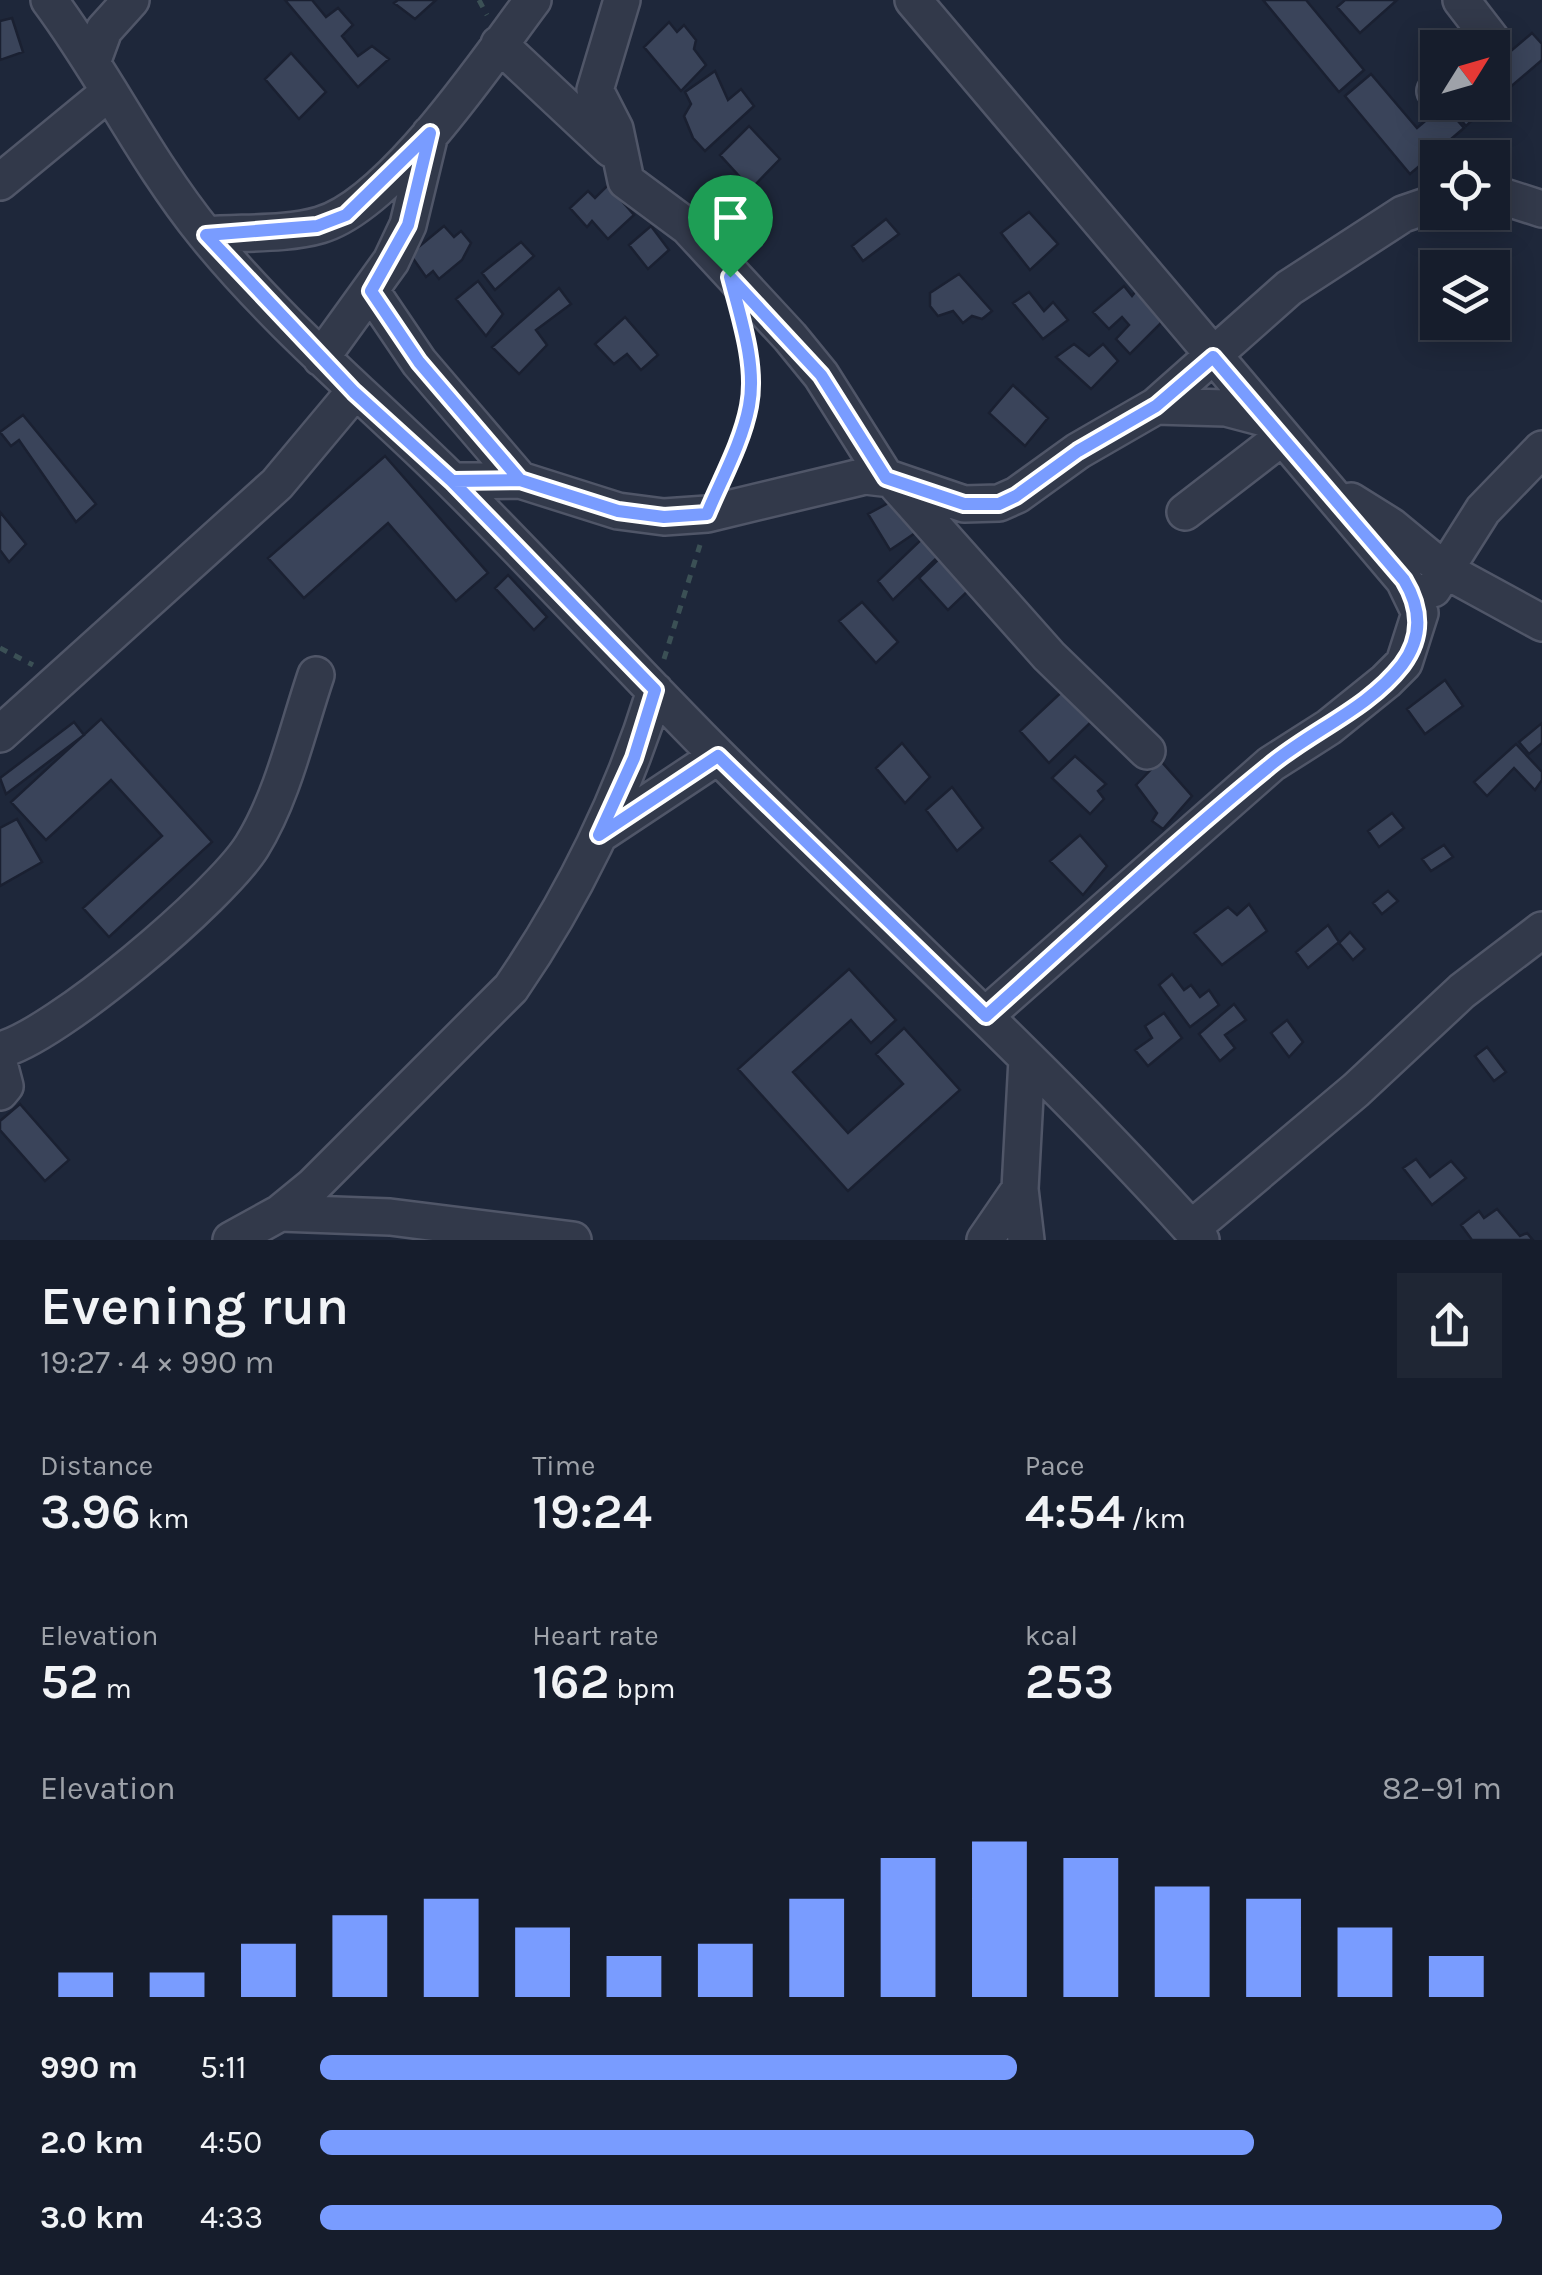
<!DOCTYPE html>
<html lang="en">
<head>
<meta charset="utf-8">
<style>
  :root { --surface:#161d2c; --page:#1f2634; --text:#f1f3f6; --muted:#9ea2a9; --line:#353b48; --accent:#799cff }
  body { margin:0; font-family:Karla,sans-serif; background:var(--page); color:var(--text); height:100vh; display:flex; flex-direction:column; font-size:38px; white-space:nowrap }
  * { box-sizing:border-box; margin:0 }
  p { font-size:32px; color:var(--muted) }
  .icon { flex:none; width:55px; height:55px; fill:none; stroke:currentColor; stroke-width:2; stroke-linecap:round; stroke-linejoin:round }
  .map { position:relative; height:1240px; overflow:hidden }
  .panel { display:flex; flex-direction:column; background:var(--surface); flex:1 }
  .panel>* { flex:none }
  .needle { width:65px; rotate:53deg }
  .buttons { position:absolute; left:1420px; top:30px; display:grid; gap:20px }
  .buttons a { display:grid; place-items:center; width:90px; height:90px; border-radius:0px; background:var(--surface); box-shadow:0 5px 25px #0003,0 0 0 2px var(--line); font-size:50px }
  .pin { position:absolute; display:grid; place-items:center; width:85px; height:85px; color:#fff; margin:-102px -42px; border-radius:50% 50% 50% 0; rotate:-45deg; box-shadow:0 0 10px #0007 }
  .pin .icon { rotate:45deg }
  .round { display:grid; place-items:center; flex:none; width:105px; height:105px; border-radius:0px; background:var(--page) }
  .overview { display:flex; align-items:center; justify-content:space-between; height:170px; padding:0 40px }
  h1 { font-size:55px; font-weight:600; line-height:75px }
  .metrics { display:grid; grid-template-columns:repeat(3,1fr); gap:15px; height:170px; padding:10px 40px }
  .metrics div { display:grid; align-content:center }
  .metrics b { font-size:50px; font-weight:600 }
  .metrics small { font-size:28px; font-weight:400 }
  .metrics p { font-size:28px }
  .chart { height:280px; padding:20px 40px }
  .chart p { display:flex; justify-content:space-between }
  .chart svg { width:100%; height:180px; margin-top:10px; stroke:var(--accent); stroke-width:6 }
  ul { padding:0 40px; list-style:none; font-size:32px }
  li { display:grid; grid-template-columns:160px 120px 1fr; align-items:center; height:75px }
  li i { height:25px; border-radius:12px; background:var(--accent) }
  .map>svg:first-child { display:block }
  .building { fill:#3a445a; stroke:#1a2031; stroke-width:2.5 }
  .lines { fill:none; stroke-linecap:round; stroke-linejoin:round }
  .minor-casing { stroke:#505668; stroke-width:40 }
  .path { stroke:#3b5055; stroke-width:5; stroke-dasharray:8 8; stroke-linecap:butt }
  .minor { stroke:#32394a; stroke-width:35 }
  .route-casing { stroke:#fff; stroke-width:20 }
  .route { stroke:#799cff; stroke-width:12 }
</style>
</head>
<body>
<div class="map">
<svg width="1542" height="1240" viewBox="0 0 1542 1240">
  <rect width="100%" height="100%" fill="#1e273a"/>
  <path class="building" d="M285,0H312L326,17L338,8L353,25L342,36L358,56L372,46L389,59L358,87Z
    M398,0H436L415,19L394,3Z
    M1263,0H1306L1364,70L1339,92Z
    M1345,0H1397L1360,33L1337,7Z
    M12,18L23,52L0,60V21Z
    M669,22L677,32L684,25L696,40L694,49L706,65L681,91L644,47Z
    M1532,33L1542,44V60L1501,95L1492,84V67Z
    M291,53L326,92L299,119L265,79Z
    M715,71L728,100L741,89L754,106L705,151L693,138L684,116L691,104L685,92Z
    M1371,74L1417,128L1444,105L1464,128L1410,174L1345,96Z
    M1492,102L1466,126L1448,104L1449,102Z
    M749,126L780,159L751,189L720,155Z
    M608,185L634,215L608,239L592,221L587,227L570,208L588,191L595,198Z
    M1029,212L1058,244L1030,270L1001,233Z
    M886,219L899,234L863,261L852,246Z
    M444,226L454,237L461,231L471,243L462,260L439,279L433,271L426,277L410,254Z
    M651,226L669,250L648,269L629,245Z
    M521,242L534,256L495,290L482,273Z
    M959,274L992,311L982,319L972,316L963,323L953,311L938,316L930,306V293Z
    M478,281L503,314L486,336L456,299Z
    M1124,286L1132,296L1139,287L1157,304L1161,323L1130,354L1116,339L1129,325L1122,317L1109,329L1093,312Z
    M559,288L571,304L536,330L547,345L519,374L492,347Z
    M1029,292L1044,311L1053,302L1068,320L1043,339L1013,303Z
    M625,317L658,355L641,370L627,354L614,364L595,344Z
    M1074,344L1089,356L1103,344L1118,361L1091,389L1056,357Z
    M1013,385L1048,418L1025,446L989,413Z
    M23,415L96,504L76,522L19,440L11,446L0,432Z
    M385,456L488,573L456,601L388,523L304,598L268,558Z
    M892,501L921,529L890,550L868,514Z
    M0,512L26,544L9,562L0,550Z
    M927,534L942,553L893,600L878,581Z
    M943,555L971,588L948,610L919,578Z
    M508,575L547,617L534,630L495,588Z
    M862,602L898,642L876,663L839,621Z
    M1445,680L1463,706L1425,734L1407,709Z
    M1068,686L1092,721L1049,763L1020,731Z
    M101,719L212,842L109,937L83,908L162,836L111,780L46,840L11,802Z
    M74,722L84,735L6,794L0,778Z
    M1542,723V743L1529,754L1519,742Z
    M902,743L930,777L905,803L876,768Z
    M1516,744L1542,772V780L1535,790L1514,768L1487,796L1474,782Z
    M1075,756L1106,784L1098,791L1104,799L1090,814L1052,778Z
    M1160,760L1192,796L1163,829L1152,821L1157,813L1136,785Z
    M952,787L983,828L957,851L926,810Z
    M1392,813L1404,828L1379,847L1368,831Z
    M17,819L42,862L0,886V828Z
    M1080,835L1107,866L1083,895L1050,861Z
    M1444,845L1453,857L1431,871L1422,859Z
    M1388,891L1398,901L1382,914L1373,903Z
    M1249,904L1267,931L1222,965L1194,933L1228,907L1237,915Z
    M1328,925L1339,942L1308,968L1296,952Z
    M1350,932L1365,949L1353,960L1339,943Z
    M849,969L896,1020L871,1043L851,1020L793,1072L848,1133L903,1084L876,1054L904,1028L960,1090L848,1191L738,1069Z
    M1172,974L1184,990L1191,985L1200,997L1209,990L1219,1005L1190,1027L1159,985Z
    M1234,1004L1246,1020L1225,1035L1235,1048L1220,1061L1199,1034Z
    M1164,1013L1182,1038L1148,1066L1135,1050L1152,1038L1145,1026Z
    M1287,1020L1303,1042L1289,1057L1271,1033Z
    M1487,1047L1506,1072L1494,1081L1475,1056Z
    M20,1104L69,1160L45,1181L0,1130V1121Z
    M1416,1159L1430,1177L1451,1161L1466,1178L1432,1205L1403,1168Z
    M1497,1209L1520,1236L1527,1233L1533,1240H1472L1461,1225L1479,1211L1484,1218Z"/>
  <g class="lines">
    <defs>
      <path id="minor" d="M49,0C105,75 145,160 205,234C279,325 369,399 452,481C543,571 628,666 719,757C880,918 1049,1070 1201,1240
        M622,0L595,90L615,129L626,181L688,227L790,337L821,375L886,478
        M913,0L1404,580L1420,613L1404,663L1386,681L1329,727L1271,764L985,1016
        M1461,0L1491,39L1489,48
        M499,44L611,149
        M93,60L104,30L131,0
        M1435,91L1438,89
        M0,182L108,93
        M1492,193L1542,209
        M206,235C242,232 286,235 320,225C392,204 487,61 533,0
        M371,291L419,362L520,480
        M321,358L391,261L408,225L430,134
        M1156,406L1226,408L1264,418
        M452,481L520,480L618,511L664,517L707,514L865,476L891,479L964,504L999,503L1017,495L1078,451L1156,406L1289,288L1403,214L1438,202
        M895,483L1049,656L1147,751
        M1351,501L1391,526L1443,569L1542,623
        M1185,512L1281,438
        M1433,589L1483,510L1542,449
        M0,734L277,484L354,392
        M599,835L718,756
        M0,1050C55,1037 221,896 252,846C283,796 297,731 316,675
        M0,1067L5,1086L0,1092
        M1020,1189L1026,1240
        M280,1213L390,1217L573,1240
        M1191,1229L1356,1090L1462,991L1542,930
        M231,1240L280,1213L313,1186L511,988C573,898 623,795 655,691
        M985,1240L1020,1189L1027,1059"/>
    </defs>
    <use href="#minor" class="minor-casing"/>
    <path class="path" d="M479,0L487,15
      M722,478L750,403L744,335
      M0,648L33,665
      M664,659L700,545"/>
    <use href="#minor" class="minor"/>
  </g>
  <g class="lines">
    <defs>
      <path id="route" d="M730,277C740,316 757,365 749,406C742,443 721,480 707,514L664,517L618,511L520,480L452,481L354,392L206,235L317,226L346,215L430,133L408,225L371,291L419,362L520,480L452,481L655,690L634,758L599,835L718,756L986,1016C1079,933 1171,846 1268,767C1310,731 1367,710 1402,665C1423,637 1421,608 1404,580L1213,357L1156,406L1078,451L1016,496L999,504H964L886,478L821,375L730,277"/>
    </defs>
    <use href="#route" class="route-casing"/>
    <use href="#route" class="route"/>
  </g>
</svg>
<div class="buttons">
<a><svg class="needle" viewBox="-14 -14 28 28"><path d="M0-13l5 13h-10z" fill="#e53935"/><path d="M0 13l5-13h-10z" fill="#9ea2a9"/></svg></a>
<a><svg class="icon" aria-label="locate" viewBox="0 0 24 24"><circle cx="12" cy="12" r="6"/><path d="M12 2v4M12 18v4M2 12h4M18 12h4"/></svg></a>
<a><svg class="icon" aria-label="layers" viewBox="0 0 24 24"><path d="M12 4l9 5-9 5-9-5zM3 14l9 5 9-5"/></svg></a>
</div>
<div class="pin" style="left:730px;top:277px;background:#1e9e55"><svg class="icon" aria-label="arrive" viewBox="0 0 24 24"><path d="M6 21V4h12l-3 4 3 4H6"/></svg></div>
</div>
<section class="panel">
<div class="overview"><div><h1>Evening run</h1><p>19:27 · 4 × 990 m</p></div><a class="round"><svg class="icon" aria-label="share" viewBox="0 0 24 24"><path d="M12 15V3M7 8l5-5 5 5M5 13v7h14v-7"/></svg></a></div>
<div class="metrics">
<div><p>Distance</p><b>3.96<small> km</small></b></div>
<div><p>Time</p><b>19:24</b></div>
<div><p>Pace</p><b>4:54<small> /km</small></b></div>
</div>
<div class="metrics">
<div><p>Elevation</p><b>52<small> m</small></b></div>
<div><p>Heart rate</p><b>162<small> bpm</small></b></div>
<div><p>kcal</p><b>253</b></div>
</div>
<div class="chart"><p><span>Elevation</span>82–91 m</p>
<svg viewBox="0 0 160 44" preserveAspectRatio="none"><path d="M5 44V38M15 44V38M25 44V31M35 44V24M45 44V20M55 44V27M65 44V34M75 44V31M85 44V20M95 44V10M105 44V6M115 44V10M125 44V17M135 44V20M145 44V27M155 44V34"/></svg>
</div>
<ul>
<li><b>990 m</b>5:11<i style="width:59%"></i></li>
<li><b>2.0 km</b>4:50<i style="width:79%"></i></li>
<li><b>3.0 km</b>4:33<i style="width:100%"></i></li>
</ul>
</section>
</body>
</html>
